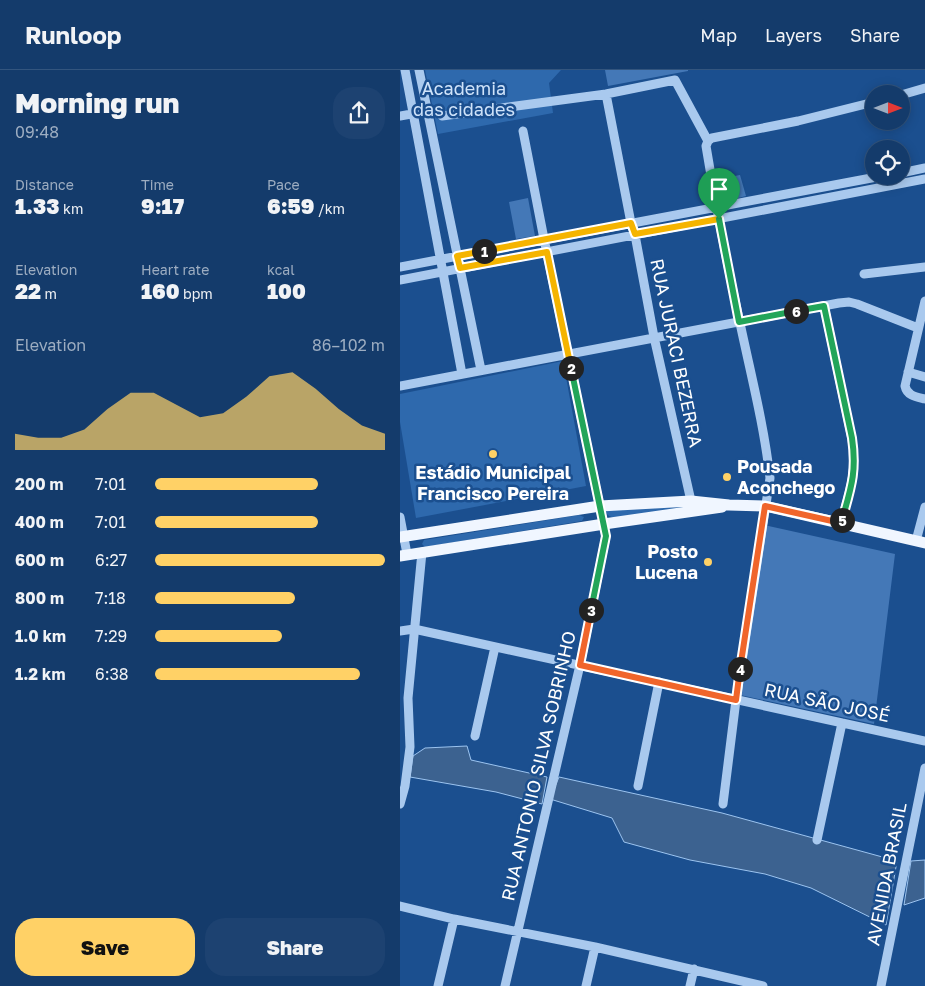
<!DOCTYPE html>
<html lang="en">
<head>
<meta charset="utf-8">
<style>
  :root { --surface:#143b6b; --page:#1d4271; --text:#f1f3f6; --muted:#9dadc1; --line:#33557e; --accent:#ffd166 }
  body { margin:0; font-family:"Golos Text",sans-serif; background:var(--page); color:var(--text); height:100vh; display:flex; flex-direction:column; font-size:19px; white-space:nowrap }
  * { box-sizing:border-box; margin:0 }
  p { font-size:16px; color:var(--muted) }
  .icon { flex:none; width:28px; height:28px; fill:none; stroke:currentColor; stroke-width:2; stroke-linecap:round; stroke-linejoin:round }
  .map { position:relative; flex:1; overflow:hidden }
  .side { display:flex; flex-direction:column; background:var(--surface); width:400px }
  .side>* { flex:none }
  .needle { width:32px; rotate:90deg }
  .controls { position:absolute; left:465px; top:15px; display:grid; gap:10px }
  .controls a { display:grid; place-items:center; width:45px; height:45px; border-radius:50%; background:var(--surface); box-shadow:0 2px 12px #0003,0 0 0 1px var(--line); font-size:25px }
  .pin { position:absolute; display:grid; place-items:center; width:42px; height:42px; color:#fff; margin:-51px -21px; border-radius:50% 50% 50% 0; rotate:-45deg; box-shadow:0 0 5px #0007 }
  .pin .icon { rotate:45deg }
  .km { position:absolute; width:25px; height:25px; margin:-12px; border-radius:50%; background:#222; color:#fff; font-size:14px; line-height:25px; text-align:center }
  .round { display:grid; place-items:center; flex:none; width:52px; height:52px; border-radius:20px; background:var(--page) }
  .headline { display:flex; align-items:center; justify-content:space-between; height:85px; padding:0 15px }
  h1 { font-size:28px; font-weight:800; line-height:38px }
  .stats { display:grid; grid-template-columns:repeat(3,1fr); gap:8px; height:85px; padding:5px 15px }
  .stats div { display:grid; align-content:center }
  .stats b { font-size:21px; font-weight:800 }
  .stats small { font-size:14px; font-weight:400 }
  .stats p { font-size:14px }
  .chart { height:140px; padding:10px 15px }
  .chart p { display:flex; justify-content:space-between }
  .chart svg { width:100%; height:90px; margin-top:5px; fill:var(--accent); opacity:.7 }
  .action { display:flex; gap:10px; margin-top:auto; padding:10px 15px }
  .action a { flex:1; height:58px; border-radius:20px; background:var(--accent); color:#111; font-size:20px; font-weight:800; line-height:58px; text-align:center }
  .action a+a { background:var(--page); color:var(--text) }
  ul { padding:0 15px; list-style:none; font-size:16px }
  li { display:grid; grid-template-columns:80px 60px 1fr; align-items:center; height:38px }
  li i { height:12px; border-radius:6px; background:var(--accent) }
  header { display:flex; align-items:center; gap:30px; box-sizing:border-box; height:70px; padding:0 25px; background:var(--surface); border-bottom:1px solid var(--line) }
  header strong { font-size:24px }
  nav { display:flex; gap:28px; margin-inline-start:auto; font-size:18px }
  main { display:flex; flex:1; min-height:0 }
  .map>svg:first-child { display:block }
  .green { fill:#2e69ad }
  .water { fill:#3c6290; stroke:#9cc4f0 }
  .building { fill:#4478b7 }
  .lines { fill:none; stroke-linecap:round; stroke-linejoin:round }
  .minor { stroke:#a9c9ee; stroke-width:9 }
  .major { stroke:#f0f6ff; stroke-width:11 }
  .split-1-casing { stroke:#fff; stroke-width:10 }
  .split-2-casing { stroke:#fff; stroke-width:10 }
  .split-3-casing { stroke:#fff; stroke-width:10 }
  .split-4-casing { stroke:#fff; stroke-width:10 }
  .split-5-casing { stroke:#fff; stroke-width:10 }
  .split-6-casing { stroke:#fff; stroke-width:10 }
  .split-7-casing { stroke:#fff; stroke-width:10 }
  .split-1 { stroke:#f5b400; stroke-width:6 }
  .split-2 { stroke:#f5b400; stroke-width:6 }
  .split-3 { stroke:#22a559; stroke-width:6 }
  .split-4 { stroke:#f0652b; stroke-width:6 }
  .split-5 { stroke:#f0652b; stroke-width:6 }
  .split-6 { stroke:#22a559; stroke-width:6 }
  .split-7 { stroke:#22a559; stroke-width:6 }
  .poi-dot { fill:#ffd166; stroke:#1b4f8f; stroke-width:2 }
  .labels { text-anchor:middle; stroke-width:5; stroke-linejoin:round; paint-order:stroke }
  .park-label { font-size:18px; fill:#cfe3fa; stroke:#1b4f8f }
  .street-label { font-size:18px; fill:#fff; stroke:#1b4f8f }
  .poi-label { font-size:18px; font-weight:bold; fill:#fff; stroke:#1b4f8f; text-anchor:start }
</style>
</head>
<body>
<header>
<strong>Runloop</strong>
<nav><a>Map</a><a>Layers</a><a>Share</a></nav>
</header>
<main>
<section class="side">
<div class="headline"><div><h1>Morning run</h1><p>09:48</p></div><a class="round"><svg class="icon" aria-label="share" viewBox="0 0 24 24"><path d="M12 15V3M7 8l5-5 5 5M5 13v7h14v-7"/></svg></a></div>
<div class="stats">
<div><p>Distance</p><b>1.33<small> km</small></b></div>
<div><p>Time</p><b>9:17</b></div>
<div><p>Pace</p><b>6:59<small> /km</small></b></div>
</div>
<div class="stats">
<div><p>Elevation</p><b>22<small> m</small></b></div>
<div><p>Heart rate</p><b>160<small> bpm</small></b></div>
<div><p>kcal</p><b>100</b></div>
</div>
<div class="chart"><p><span>Elevation</span>86–102 m</p>
<svg viewBox="0 0 160 44" preserveAspectRatio="none"><path d="M0 44V36L10 38L20 38L30 34L40 24L50 16L60 16L70 22L80 28L90 26L100 18L110 8L120 6L130 14L140 24L150 32L160 36V44z"/></svg>
</div>
<ul>
<li><b>200 m</b>7:01<i style="width:71%"></i></li>
<li><b>400 m</b>7:01<i style="width:71%"></i></li>
<li><b>600 m</b>6:27<i style="width:100%"></i></li>
<li><b>800 m</b>7:18<i style="width:61%"></i></li>
<li><b>1.0 km</b>7:29<i style="width:55%"></i></li>
<li><b>1.2 km</b>6:38<i style="width:89%"></i></li>
</ul>
<div class="action"><a>Save</a><a>Share</a></div>
</section>
<div class="map">
<svg width="525" height="916" viewBox="0 0 525 916">
  <rect width="100%" height="100%" fill="#1b4f8f"/>
  <path class="green" d="M25,0H161L149,13L153,43L38,64Z
    M163,291L186,416L16,448L0,352V324Z
    M305,436L214,448L209,446L205,442L208,440Z
    M179,445L184,447L182,451L25,477L22,474L24,470Z"/>
  <path class="water" d="M67,676L71,690L147,707L142,734L96,722L10,707L13,686L25,678Z
    M159,707L322,743L497,791L486,855L411,818L365,804L290,790L224,772L212,748L150,729Z
    M525,790V828L504,835L511,791Z"/>
  <path class="building" d="M205,0H288V1L208,16Z
    M340,105L346,126L323,132L318,109Z
    M128,128L135,166L116,169L109,132Z
    M364,455L495,484L474,654L340,625Z"/>
  <g class="lines">
    <path class="minor" d="M5,0L62,304
      M19,0L81,300
      M206,24L231,153L235,165L254,267L291,431
      M501,25L525,18
      M0,46L28,41
      M42,46L206,24L275,10L308,71
      M308,71L306,76C316,136 327,195 340,253C351,305 364,355 370,408L336,630L323,734
      M308,71L312,68L398,51L474,32
      M501,103L525,98
      M0,197L482,106
      M464,204L525,197
      M0,210L525,109
      M525,231L505,316C507,326 517,327 525,329
      M424,236L452,369C457,403 450,420 441,453
      M508,302L525,307
      M0,316L439,233L449,232L457,234L518,258
      M0,447L7,484
      M516,471L525,437
      M0,561L14,559L525,671
      M75,666L95,577
      M238,716L259,612
      M0,734L5,716L10,677L8,628L22,482
      M417,770L442,653
      M0,836L54,849L195,877L363,916
      M38,916L54,849
      M105,916L180,595L206,466L144,169L123,61
      M186,916L195,877
      M290,916L294,899
      M481,916L525,698"/>
    <path class="major" d="M0,467L200,436L291,431L329,435L365,436L525,473
      M0,486L204,454L322,437"/>
  </g>
  <g class="lines">
    <defs>
      <path id="split-1" d="M84,181L231,153L235,164L319,149"/>
      <path id="split-2" d="M84,181L57,186L60,198L147,182L171,298"/>
      <path id="split-3" d="M171,298L206,466L191,540"/>
      <path id="split-4" d="M191,540L180,595L336,630L340,599"/>
      <path id="split-5" d="M340,599L365,436L441,453L442,450"/>
      <path id="split-6" d="M396,241L424,236L452,368C457,402 451,418 442,450"/>
      <path id="split-7" d="M319,149L339,252L396,241"/>
    </defs>
    <use href="#split-1" class="split-1-casing"/>
    <use href="#split-2" class="split-2-casing"/>
    <use href="#split-3" class="split-3-casing"/>
    <use href="#split-4" class="split-4-casing"/>
    <use href="#split-5" class="split-5-casing"/>
    <use href="#split-6" class="split-6-casing"/>
    <use href="#split-7" class="split-7-casing"/>
    <use href="#split-1" class="split-1"/>
    <use href="#split-2" class="split-2"/>
    <use href="#split-3" class="split-3"/>
    <use href="#split-4" class="split-4"/>
    <use href="#split-5" class="split-5"/>
    <use href="#split-6" class="split-6"/>
    <use href="#split-7" class="split-7"/>
  </g>
  <g class="poi-dot">
    <circle cx="93" cy="384" r="5"/>
    <circle cx="327" cy="407" r="5"/>
    <circle cx="308" cy="492" r="5"/>
  </g>
  <g class="labels">
    <g class="park-label">
      <text x="64" y="25">Academia<tspan x="64" dy="21">das cidades</tspan></text>
    </g>
    <g class="street-label">
      <text transform="translate(276 283) rotate(78)" y="6">RUA JURACI BEZERRA</text>
      <text transform="translate(427 633) rotate(12)" y="6">RUA SÃO JOSÉ</text>
      <text transform="translate(139 696) rotate(-77)" y="6">RUA ANTONIO SILVA SOBRINHO</text>
      <text transform="translate(487 804) rotate(-79)" y="6">AVENIDA BRASIL</text>
    </g>
    <g class="poi-label">
      <text x="337" y="403">Pousada<tspan x="337" dy="21">Aconchego</tspan></text>
      <text x="93" y="409" text-anchor="middle">Estádio Municipal<tspan x="93" dy="21">Francisco Pereira</tspan></text>
      <text x="298" y="488" text-anchor="end">Posto<tspan x="298" dy="21">Lucena</tspan></text>
    </g>
  </g>
</svg>
<div class="controls">
<a><svg class="needle" viewBox="-14 -14 28 28"><path d="M0-13l5 13h-10z" fill="#e53935"/><path d="M0 13l5-13h-10z" fill="#9dadc1"/></svg></a>
<a><svg class="icon" aria-label="locate" viewBox="0 0 24 24"><circle cx="12" cy="12" r="6"/><path d="M12 2v4M12 18v4M2 12h4M18 12h4"/></svg></a>
</div>
<div class="pin" style="left:319px;top:149px;background:#1e9e55"><svg class="icon" aria-label="arrive" viewBox="0 0 24 24"><path d="M6 21V4h12l-3 4 3 4H6"/></svg></div>
<b class="km" style="left:84px;top:181px">1</b>
<b class="km" style="left:171px;top:298px">2</b>
<b class="km" style="left:191px;top:540px">3</b>
<b class="km" style="left:340px;top:599px">4</b>
<b class="km" style="left:442px;top:450px">5</b>
<b class="km" style="left:396px;top:241px">6</b>
</div>
</main>
</body>
</html>
